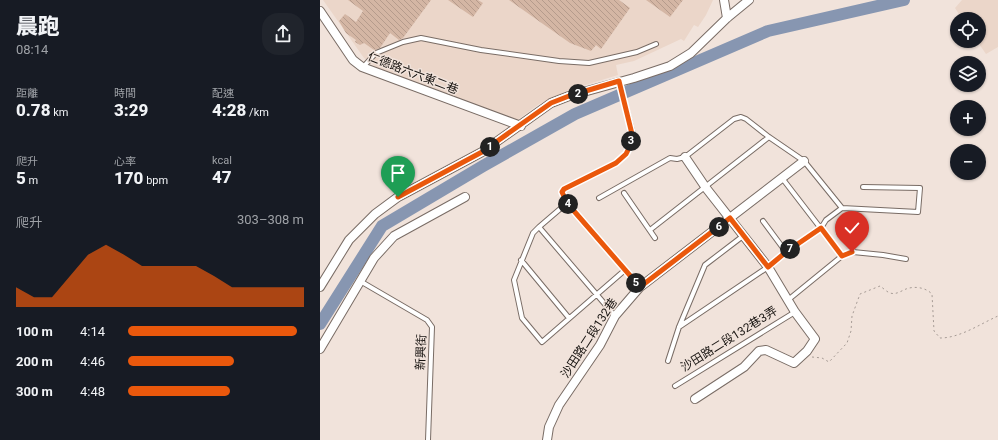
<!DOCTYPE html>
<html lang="zh-TW">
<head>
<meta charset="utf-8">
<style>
  :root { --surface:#171b24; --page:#20242c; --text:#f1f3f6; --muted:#9ea1a6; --accent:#ea580c }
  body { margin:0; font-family:Roboto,"Noto Sans TC",sans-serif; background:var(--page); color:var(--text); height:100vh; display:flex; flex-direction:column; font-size:15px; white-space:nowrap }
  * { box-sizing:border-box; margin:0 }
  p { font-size:13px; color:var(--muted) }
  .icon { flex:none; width:22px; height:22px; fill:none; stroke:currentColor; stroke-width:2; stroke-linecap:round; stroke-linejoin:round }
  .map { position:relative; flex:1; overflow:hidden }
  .side { display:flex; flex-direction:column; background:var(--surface); width:320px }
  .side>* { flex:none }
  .fabs { position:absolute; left:630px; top:12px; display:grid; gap:8px }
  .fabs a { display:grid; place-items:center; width:36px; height:36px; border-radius:50%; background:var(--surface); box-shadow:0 1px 3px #0004; font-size:20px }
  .pin { position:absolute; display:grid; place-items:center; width:34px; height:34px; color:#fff; margin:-41px -17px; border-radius:50% 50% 50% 0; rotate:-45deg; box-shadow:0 0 4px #0007 }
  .pin .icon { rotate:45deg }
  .km { position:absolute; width:20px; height:20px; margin:-10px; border-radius:50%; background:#222; color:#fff; font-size:11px; line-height:20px; text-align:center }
  .round { display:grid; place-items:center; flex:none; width:42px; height:42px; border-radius:16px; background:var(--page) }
  .head { display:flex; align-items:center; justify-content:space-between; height:68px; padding:0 16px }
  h1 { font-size:22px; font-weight:800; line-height:30px }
  .figures { display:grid; grid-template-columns:repeat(3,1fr); gap:6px; height:68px; padding:4px 16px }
  .figures div { display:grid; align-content:center }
  .figures b { font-size:17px; font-weight:800 }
  .figures small { font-size:11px; font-weight:400 }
  .figures p { font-size:11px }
  .chart { height:112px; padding:8px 16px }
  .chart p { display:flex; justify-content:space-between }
  .chart svg { width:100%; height:72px; margin-top:4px; fill:var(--accent); opacity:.7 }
  ul { padding:0 16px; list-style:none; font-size:13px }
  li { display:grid; grid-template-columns:64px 48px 1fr; align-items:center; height:30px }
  li i { height:10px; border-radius:5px; background:var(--accent) }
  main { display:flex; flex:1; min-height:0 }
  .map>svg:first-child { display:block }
  .built { fill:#ebd6c9 }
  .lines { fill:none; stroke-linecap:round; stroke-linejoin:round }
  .river { stroke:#8796b1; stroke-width:12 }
  .building { fill:url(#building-back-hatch) }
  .lane-casing { stroke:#796c65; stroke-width:6 }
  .street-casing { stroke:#796c65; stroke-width:10 }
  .path { stroke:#a69b95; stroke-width:1; stroke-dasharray:2 3; stroke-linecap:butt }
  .lane { stroke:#fff; stroke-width:4 }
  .street { stroke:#fff; stroke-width:8 }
  .route-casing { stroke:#fff; stroke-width:8 }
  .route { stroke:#ea580c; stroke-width:5 }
  .labels { text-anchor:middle; stroke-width:3; stroke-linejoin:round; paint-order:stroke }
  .street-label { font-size:12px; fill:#16120f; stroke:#f1e3db }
</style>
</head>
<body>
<main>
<section class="side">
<div class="head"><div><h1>晨跑</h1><p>08:14</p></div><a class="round"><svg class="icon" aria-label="share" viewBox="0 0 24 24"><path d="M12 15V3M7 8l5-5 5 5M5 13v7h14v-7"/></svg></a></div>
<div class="figures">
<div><p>距離</p><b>0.78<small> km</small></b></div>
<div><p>時間</p><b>3:29</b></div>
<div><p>配速</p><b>4:28<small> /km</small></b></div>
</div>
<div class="figures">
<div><p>爬升</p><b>5<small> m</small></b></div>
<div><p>心率</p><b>170<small> bpm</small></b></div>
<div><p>kcal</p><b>47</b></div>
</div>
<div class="chart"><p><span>爬升</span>303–308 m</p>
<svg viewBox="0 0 160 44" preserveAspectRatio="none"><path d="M0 44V32L10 38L20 38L30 25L40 12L50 6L60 12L70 19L80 19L90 19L100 19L110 25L120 32L130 32L140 32L150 32L160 32V44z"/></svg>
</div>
<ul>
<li><b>100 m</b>4:14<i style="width:96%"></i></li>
<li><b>200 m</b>4:46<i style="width:60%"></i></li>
<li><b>300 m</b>4:48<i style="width:58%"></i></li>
</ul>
</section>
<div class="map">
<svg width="678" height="440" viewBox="0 0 678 440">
  <defs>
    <pattern id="building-back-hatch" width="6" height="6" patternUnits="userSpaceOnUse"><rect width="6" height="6" fill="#d4b6a4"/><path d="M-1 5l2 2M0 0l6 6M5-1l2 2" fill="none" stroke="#b59b8c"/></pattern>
  </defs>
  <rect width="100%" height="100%" fill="#f1e3db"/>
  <path class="built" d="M3,0H393L386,15L378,27L374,25L364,41L361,39L314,61L296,65L298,75L246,91L219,104L196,121L59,69L44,58Z
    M642,0H678V47L666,54L657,41H659V19H642L635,8Z"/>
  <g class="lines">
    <path class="river" d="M0,324L62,226L163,166L255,114L448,31L584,0"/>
  </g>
  <path class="building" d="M28,0H111L83,38L79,40L70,33L60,48L54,50L44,43L40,45L35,42L36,40L26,33L19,21L25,14L36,22L43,11Z
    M128,0H158L163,3L153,17Z
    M189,0H299L310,8L281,49L276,45L271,51L250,43Z
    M326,0H363L350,17Z"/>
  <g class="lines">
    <defs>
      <path id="lane" d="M43,67L56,53L83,42L101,38L161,50L239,61L269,63L317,52L336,44
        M299,82L313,134L310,145L306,154L296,163L244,189L242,192L247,203L320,287
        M462,178L522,256
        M304,193L335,238
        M279,198L350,158L357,159L365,157L414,119L421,117L426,119L449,137L484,161L522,208L598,212L600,188L543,187
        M247,203L219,227L213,233L194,280L202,318L222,342L305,270
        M443,221L466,252
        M219,227L295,316
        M330,230L449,137
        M201,260L249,318
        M40,281L107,320L112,327L108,440
        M468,300L522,256L533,252L563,255L586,259
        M359,327L448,267L466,252L501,228L506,220L522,208
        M348,361L359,327L385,265L423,236
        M355,386L475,312"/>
      <path id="street" d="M404,0L407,18
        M0,11L33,60L42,67L201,126
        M365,157L386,188L448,267L475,312L495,339L487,351L474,363L446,350L439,351L424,367L375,399
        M0,287L29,240L55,214L78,197L162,152L231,103L249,96L314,78L350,66L371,53L407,18L429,0
        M0,349L54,258L74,236L145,197
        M227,440L229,427L239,405L280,345L295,316L320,287L484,161"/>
    </defs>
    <use href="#lane" class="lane-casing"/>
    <use href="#street" class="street-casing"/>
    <path class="path" d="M492,357L502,358L509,362L527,343L531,331L532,316L540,294L560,286C563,288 567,292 570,293C576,295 581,291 586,289C594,286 605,287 612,294L614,331L620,338C640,338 660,324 678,316"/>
    <use href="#lane" class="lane"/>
    <use href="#street" class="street"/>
  </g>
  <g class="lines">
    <defs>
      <path id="route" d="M78,197L162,152L231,103L249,96L299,81L312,134L310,146L306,154L296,163L244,189L242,192L247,203L320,287L410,218L448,267L466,252L501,228L522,256L532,252"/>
    </defs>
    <use href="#route" class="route-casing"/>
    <use href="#route" class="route"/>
  </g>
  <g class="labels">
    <g class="street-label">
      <text transform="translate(93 73) rotate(21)" y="4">仁德路六六東二巷</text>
      <text transform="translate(269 338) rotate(-57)" y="4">沙田路二段132巷</text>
      <text transform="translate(409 339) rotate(-32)" y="4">沙田路二段132巷3弄</text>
      <text transform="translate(101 352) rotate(-88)" y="4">新興街</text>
    </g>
  </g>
</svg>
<div class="fabs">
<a><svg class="icon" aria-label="locate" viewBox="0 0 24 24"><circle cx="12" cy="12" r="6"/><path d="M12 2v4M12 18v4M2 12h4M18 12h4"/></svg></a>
<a><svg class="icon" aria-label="layers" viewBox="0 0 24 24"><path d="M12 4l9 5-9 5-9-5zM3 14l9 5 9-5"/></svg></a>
<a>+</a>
<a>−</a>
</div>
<div class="pin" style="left:78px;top:197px;background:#1e9e55"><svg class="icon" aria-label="arrive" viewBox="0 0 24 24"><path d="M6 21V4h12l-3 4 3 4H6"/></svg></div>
<div class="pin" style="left:532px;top:252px;background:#d93025"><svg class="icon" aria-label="check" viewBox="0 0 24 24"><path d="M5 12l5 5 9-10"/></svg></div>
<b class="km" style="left:170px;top:147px">1</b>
<b class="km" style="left:258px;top:94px">2</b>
<b class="km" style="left:311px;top:141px">3</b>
<b class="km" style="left:248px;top:204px">4</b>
<b class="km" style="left:316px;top:283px">5</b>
<b class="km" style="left:399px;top:227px">6</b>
<b class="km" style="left:470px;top:249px">7</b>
</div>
</main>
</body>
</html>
